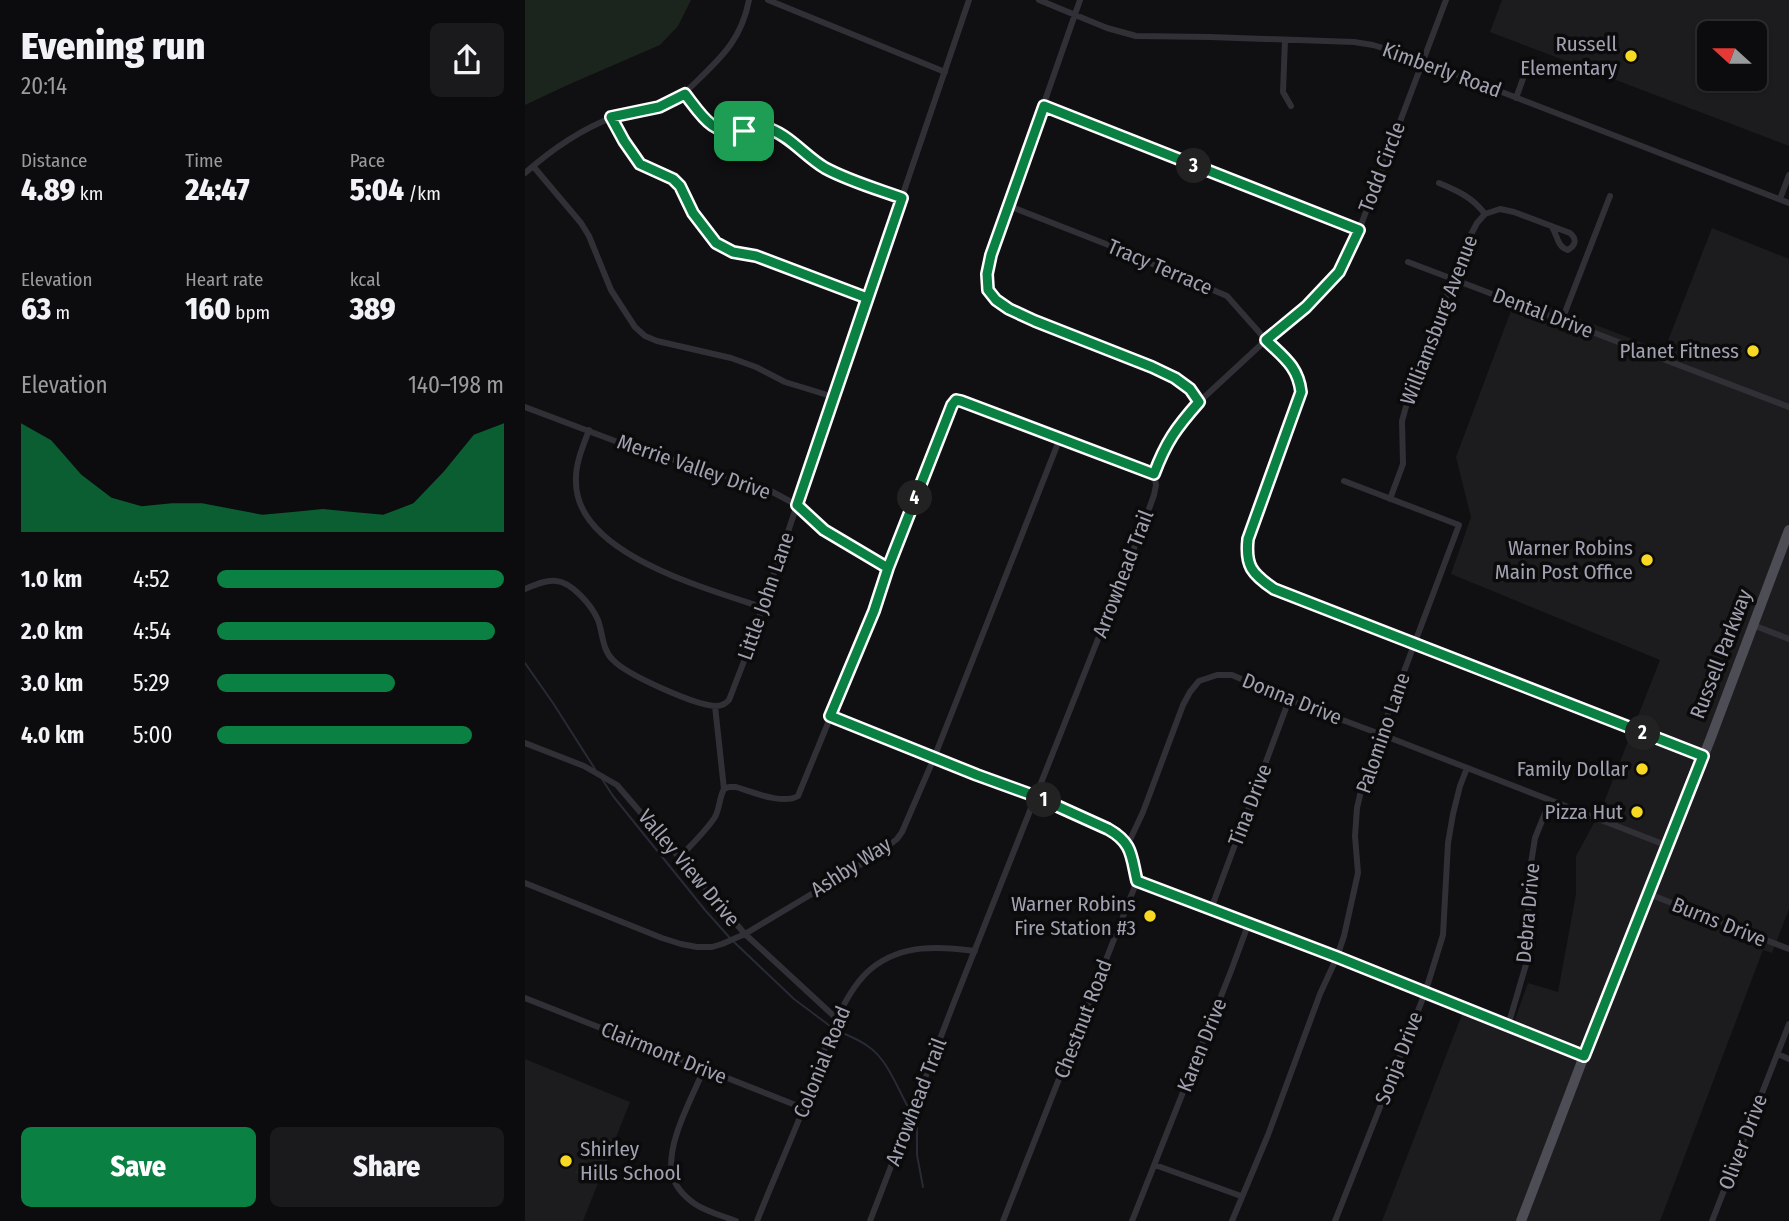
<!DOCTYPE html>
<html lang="en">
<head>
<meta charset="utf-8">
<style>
  :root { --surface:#0c0b0d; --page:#1a191b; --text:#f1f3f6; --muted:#9a9b9d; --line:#2c2b2e; --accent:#0b8043 }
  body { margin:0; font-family:"Fira Sans Condensed",sans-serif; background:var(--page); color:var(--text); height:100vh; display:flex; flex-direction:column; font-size:26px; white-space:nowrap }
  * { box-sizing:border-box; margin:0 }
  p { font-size:23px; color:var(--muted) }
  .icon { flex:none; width:38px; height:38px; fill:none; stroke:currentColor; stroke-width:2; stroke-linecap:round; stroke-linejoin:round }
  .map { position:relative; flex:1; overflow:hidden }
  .details { display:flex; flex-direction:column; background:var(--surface); width:525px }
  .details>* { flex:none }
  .needle { width:46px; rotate:291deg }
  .controls { position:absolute; left:1172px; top:21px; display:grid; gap:14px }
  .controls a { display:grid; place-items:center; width:70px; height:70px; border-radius:10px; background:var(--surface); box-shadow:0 2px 5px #0004,0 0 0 2px var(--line); font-size:35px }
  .pin { position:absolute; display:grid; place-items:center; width:60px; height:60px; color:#fff; margin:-30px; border-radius:14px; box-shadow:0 4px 10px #0006 }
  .km { position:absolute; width:35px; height:35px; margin:-18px; border-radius:50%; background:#222; color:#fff; font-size:19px; line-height:35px; text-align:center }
  .round { display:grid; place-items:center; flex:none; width:74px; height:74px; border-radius:10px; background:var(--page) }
  .head { display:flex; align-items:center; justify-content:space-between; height:119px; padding:0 21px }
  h1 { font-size:38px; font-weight:800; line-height:52px }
  .metrics { display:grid; grid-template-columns:repeat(3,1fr); gap:10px; height:119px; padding:7px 21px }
  .metrics div { display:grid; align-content:center }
  .metrics b { font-size:30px; font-weight:800 }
  .metrics small { font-size:19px; font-weight:400 }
  .metrics p { font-size:19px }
  .chart { height:196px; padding:14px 21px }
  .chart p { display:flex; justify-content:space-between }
  .chart svg { width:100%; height:126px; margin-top:7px; fill:var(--accent); opacity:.7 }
  .primary-button { display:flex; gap:14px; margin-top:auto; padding:14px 21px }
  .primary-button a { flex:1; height:80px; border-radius:10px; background:var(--accent); color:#fff; font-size:28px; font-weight:800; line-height:80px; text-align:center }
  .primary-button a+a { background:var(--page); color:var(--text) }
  ul { padding:0 21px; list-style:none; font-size:23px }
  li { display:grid; grid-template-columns:112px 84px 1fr; align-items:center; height:52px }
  li i { height:18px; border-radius:9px; background:var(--accent) }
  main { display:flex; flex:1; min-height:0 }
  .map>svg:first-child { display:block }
  .built { fill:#1c1c1e; fill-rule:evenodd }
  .green { fill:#1c241e }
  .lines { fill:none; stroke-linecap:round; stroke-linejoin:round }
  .stream { stroke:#262b35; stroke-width:2 }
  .minor { stroke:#313036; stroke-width:6 }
  .primary { stroke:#4c4d55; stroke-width:10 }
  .route-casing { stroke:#fff; stroke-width:14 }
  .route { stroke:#0b8043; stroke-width:9 }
  .poi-dot { fill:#f7d822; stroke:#0b0b0c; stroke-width:2.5 }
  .labels { text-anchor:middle; stroke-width:7; stroke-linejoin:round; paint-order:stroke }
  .poi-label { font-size:21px; fill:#a0a2b2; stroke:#0b0b0c; text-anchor:end }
  .street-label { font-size:21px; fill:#a0a2b2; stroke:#0b0b0c }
</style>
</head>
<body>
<main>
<section class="details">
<div class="head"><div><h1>Evening run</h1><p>20:14</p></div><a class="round"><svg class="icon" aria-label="share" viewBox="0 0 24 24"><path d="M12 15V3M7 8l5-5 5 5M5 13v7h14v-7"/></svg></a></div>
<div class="metrics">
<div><p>Distance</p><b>4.89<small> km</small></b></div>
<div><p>Time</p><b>24:47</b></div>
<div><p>Pace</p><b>5:04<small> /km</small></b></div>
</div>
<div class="metrics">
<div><p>Elevation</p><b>63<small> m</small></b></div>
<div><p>Heart rate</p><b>160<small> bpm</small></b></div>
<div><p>kcal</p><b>389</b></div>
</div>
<div class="chart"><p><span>Elevation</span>140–198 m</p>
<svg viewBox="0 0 160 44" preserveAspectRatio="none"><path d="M0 44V6L10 12L20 24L30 32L40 35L50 34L60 34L70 36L80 38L90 37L100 36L110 37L120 38L130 34L140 23L150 10L160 6V44z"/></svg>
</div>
<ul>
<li><b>1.0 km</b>4:52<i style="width:100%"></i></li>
<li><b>2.0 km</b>4:54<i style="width:97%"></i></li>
<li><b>3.0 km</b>5:29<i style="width:62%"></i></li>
<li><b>4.0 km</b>5:00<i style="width:89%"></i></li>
</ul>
<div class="primary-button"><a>Save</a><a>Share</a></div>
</section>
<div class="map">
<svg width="1264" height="1221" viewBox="0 0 1264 1221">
  <rect width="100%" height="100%" fill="#100f11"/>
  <path class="built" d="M977,0H1264V146L965,32ZM1185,33H1230V79H1185Z
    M1187,228L1264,259V909L1247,953L1238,950L1135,1221H857L941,1004L989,1022L1003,983L1033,992L1051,894V856L1076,810L1135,660L926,574L946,517L931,457L992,295L1139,351Z
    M0,1059L105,1102L58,1221H0Z"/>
  <path class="green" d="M0,0H166L153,26L135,45L45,84L0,105Z
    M56,1160L75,1168L70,1181L50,1173Z"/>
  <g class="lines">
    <path class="stream" d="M0,663L28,703L70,769
      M77,779L88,796L180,910L205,938
      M209,942L269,999L305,1026
      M309,1029C321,1035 334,1039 344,1047C364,1061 373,1091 386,1112
      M389,1117L392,1123V1155L398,1187"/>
    <path class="minor" d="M243,0L420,72
      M514,0L582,28L611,36L685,37L829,42L848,45L881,55L1264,203
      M555,0L466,255L462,274L463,290L471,300L484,309L510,321L627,367L651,378L665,389L674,402
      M760,40L758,92L766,106
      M160,94C175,114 190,139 219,131C228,129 234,125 244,129C264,136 279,155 297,166C321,181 351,189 377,198
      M991,98L1003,65
      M519,106L834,230
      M86,117L99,141L115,164L148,179L155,186L168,213L191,243L208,252L231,256L342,298
      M8,166L56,223L64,236L86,290L110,327L120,336L132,341L206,358L231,367L260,382L309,397
      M0,173C25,151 55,130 86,118C101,111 118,111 133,107C150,102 161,92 173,80C199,55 217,37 224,0
      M914,183C933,191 947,197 960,214
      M1255,199L1264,175
      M484,206L581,244L702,296L741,340L769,367L775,380L776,392L774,400L723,539C720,566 727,574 749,589L1178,756
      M883,262L1264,407
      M1037,320L1085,196
      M0,407L98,444L242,489L272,505L299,529L363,568
      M64,430C58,446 50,464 51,482C51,554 181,588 236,607
      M865,499L878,464L877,421L882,403L941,244L952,223L960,214L975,209L989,212L1045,233C1052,239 1051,245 1043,250C1032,247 1033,236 1027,227
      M0,589C10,585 20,580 31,581C47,582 67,606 73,620C78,633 77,650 88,660C102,675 170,705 190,706C197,706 200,704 204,700L221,656L272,505L444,0
      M1228,625L1264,639
      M305,716L452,775L510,796L583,829L594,835L603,844L612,881L478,1221
      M0,743L59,766L92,785L220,934L311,1018
      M199,789L204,787H211C227,792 258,805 273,796L349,611L363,568L427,405L431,400L436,401L629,474
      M603,844L618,812L658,705L665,692L674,681L692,675H707L764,700L855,734L1143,846
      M155,857C167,844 181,831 190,817C195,808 194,798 199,789L190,706
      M612,881C651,894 688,912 726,926C838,968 949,1011 1059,1056
      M0,883L137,938L156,944L172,947H187L197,944L220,934L350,856L372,839L377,832L409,758L535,438
      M1124,894L1264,949
      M686,909L764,700
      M0,998L278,1108
      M983,1026L1002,961L1004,927L1003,896L1005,870L1010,838L1025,801
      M1253,1054L1264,1059
      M179,1069C167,1098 141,1143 147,1174C150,1187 160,1197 170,1204C182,1212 198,1216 211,1221
      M630,1165L716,1196
      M232,1221C247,1183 264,1145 279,1107C294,1067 313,995 347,968C377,944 414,946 450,951
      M345,1221L428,1005L619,523L629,495L631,485L629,474L645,437L674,402L741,340L781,307L805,283L814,272L828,246L921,0
      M607,1221L706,971L723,925
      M707,1221L743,1135L795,994L812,957L819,936L833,873L830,836L832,808L839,778L934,525L819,481
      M810,1221L900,993L918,935L923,843L928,814L935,786L942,768
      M1187,1221L1264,1024"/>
    <path class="primary" d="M996,1221L1059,1056L1185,740L1264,530"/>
  </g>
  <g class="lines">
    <defs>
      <path id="route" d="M219,131C228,127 235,125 245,129C266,137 281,157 300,168C324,181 352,189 377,198L272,505L299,530L363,568L349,611L305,716L452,775L510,796L583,829C608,843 606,856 612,881L812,957L1059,1056L1178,756L749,589C727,574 720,566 723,539L776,392C773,366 758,357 741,340L781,307L814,272L834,230L519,106L466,255L462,274L463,290L471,300L484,309L510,321L627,367L650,378L665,389L674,402C651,428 641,442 629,474L436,401L431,400L427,405L363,568L299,530L272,505L342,298L231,256L208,252L191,243L168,213L155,186L148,179L115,164L99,141L86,117L134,107L160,94C177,116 188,137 219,131"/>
    </defs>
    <use href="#route" class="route-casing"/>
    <use href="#route" class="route"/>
  </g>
  <g class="poi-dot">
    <circle cx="1106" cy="56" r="7"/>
    <circle cx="1228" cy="351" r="7"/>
    <circle cx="1122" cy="560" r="7"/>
    <circle cx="1117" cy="769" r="7"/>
    <circle cx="1112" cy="812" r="7"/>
    <circle cx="625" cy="916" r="7"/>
    <circle cx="41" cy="1161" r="7"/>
  </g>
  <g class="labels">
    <g class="poi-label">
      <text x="1092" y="51">Russell<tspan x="1092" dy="24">Elementary</tspan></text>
      <text x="1214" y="358">Planet Fitness</text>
      <text x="1108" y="555">Warner Robins<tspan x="1108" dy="24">Main Post Office</tspan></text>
      <text x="1103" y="776">Family Dollar</text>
      <text x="1098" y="819">Pizza Hut</text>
      <text x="611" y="911">Warner Robins<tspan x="611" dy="24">Fire Station #3</tspan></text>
      <text x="55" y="1156" text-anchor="start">Shirley<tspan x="55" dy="24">Hills School</tspan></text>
    </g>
    <g class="street-label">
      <text transform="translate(917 70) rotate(20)" y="7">Kimberly Road</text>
      <text transform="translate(857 167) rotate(-69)" y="7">Todd Circle</text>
      <text transform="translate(635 267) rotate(23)" y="7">Tracy Terrace</text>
      <text transform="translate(1018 313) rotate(21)" y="7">Dental Drive</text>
      <text transform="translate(914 320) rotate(-69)" y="7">Williamsburg Avenue</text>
      <text transform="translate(169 467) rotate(19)" y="7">Merrie Valley Drive</text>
      <text transform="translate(598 574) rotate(-69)" y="7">Arrowhead Trail</text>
      <text transform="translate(241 596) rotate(-71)" y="7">Little John Lane</text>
      <text transform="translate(1196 654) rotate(-69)" y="7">Russell Parkway</text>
      <text transform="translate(767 699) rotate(22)" y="7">Donna Drive</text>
      <text transform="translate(858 733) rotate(-71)" y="7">Palomino Lane</text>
      <text transform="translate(725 805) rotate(-69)" y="7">Tina Drive</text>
      <text transform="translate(326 867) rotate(-33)" y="7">Ashby Way</text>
      <text transform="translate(164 868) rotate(50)" y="7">Valley View Drive</text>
      <text transform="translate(1003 913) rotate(-85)" y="7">Debra Drive</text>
      <text transform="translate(1194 922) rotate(22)" y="7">Burns Drive</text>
      <text transform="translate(558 1019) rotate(-69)" y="7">Chestnut Road</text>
      <text transform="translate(677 1045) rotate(-68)" y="7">Karen Drive</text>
      <text transform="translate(139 1053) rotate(22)" y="7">Clairmont Drive</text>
      <text transform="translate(874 1058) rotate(-69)" y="7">Sonja Drive</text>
      <text transform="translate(297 1062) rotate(-68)" y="7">Colonial Road</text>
      <text transform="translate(391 1102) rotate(-69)" y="7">Arrowhead Trail</text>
      <text transform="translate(1218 1142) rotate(-69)" y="7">Oliver Drive</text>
    </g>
  </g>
</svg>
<div class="controls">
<a><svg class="needle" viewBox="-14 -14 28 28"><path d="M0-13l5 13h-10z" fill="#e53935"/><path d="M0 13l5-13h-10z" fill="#9a9b9d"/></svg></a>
</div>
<div class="pin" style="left:219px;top:131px;background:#1e9e55"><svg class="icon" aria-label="arrive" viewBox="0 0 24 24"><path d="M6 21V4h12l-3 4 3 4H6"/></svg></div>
<b class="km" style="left:519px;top:800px">1</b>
<b class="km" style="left:1118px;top:733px">2</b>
<b class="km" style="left:669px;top:166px">3</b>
<b class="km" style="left:390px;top:498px">4</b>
</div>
</main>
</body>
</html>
